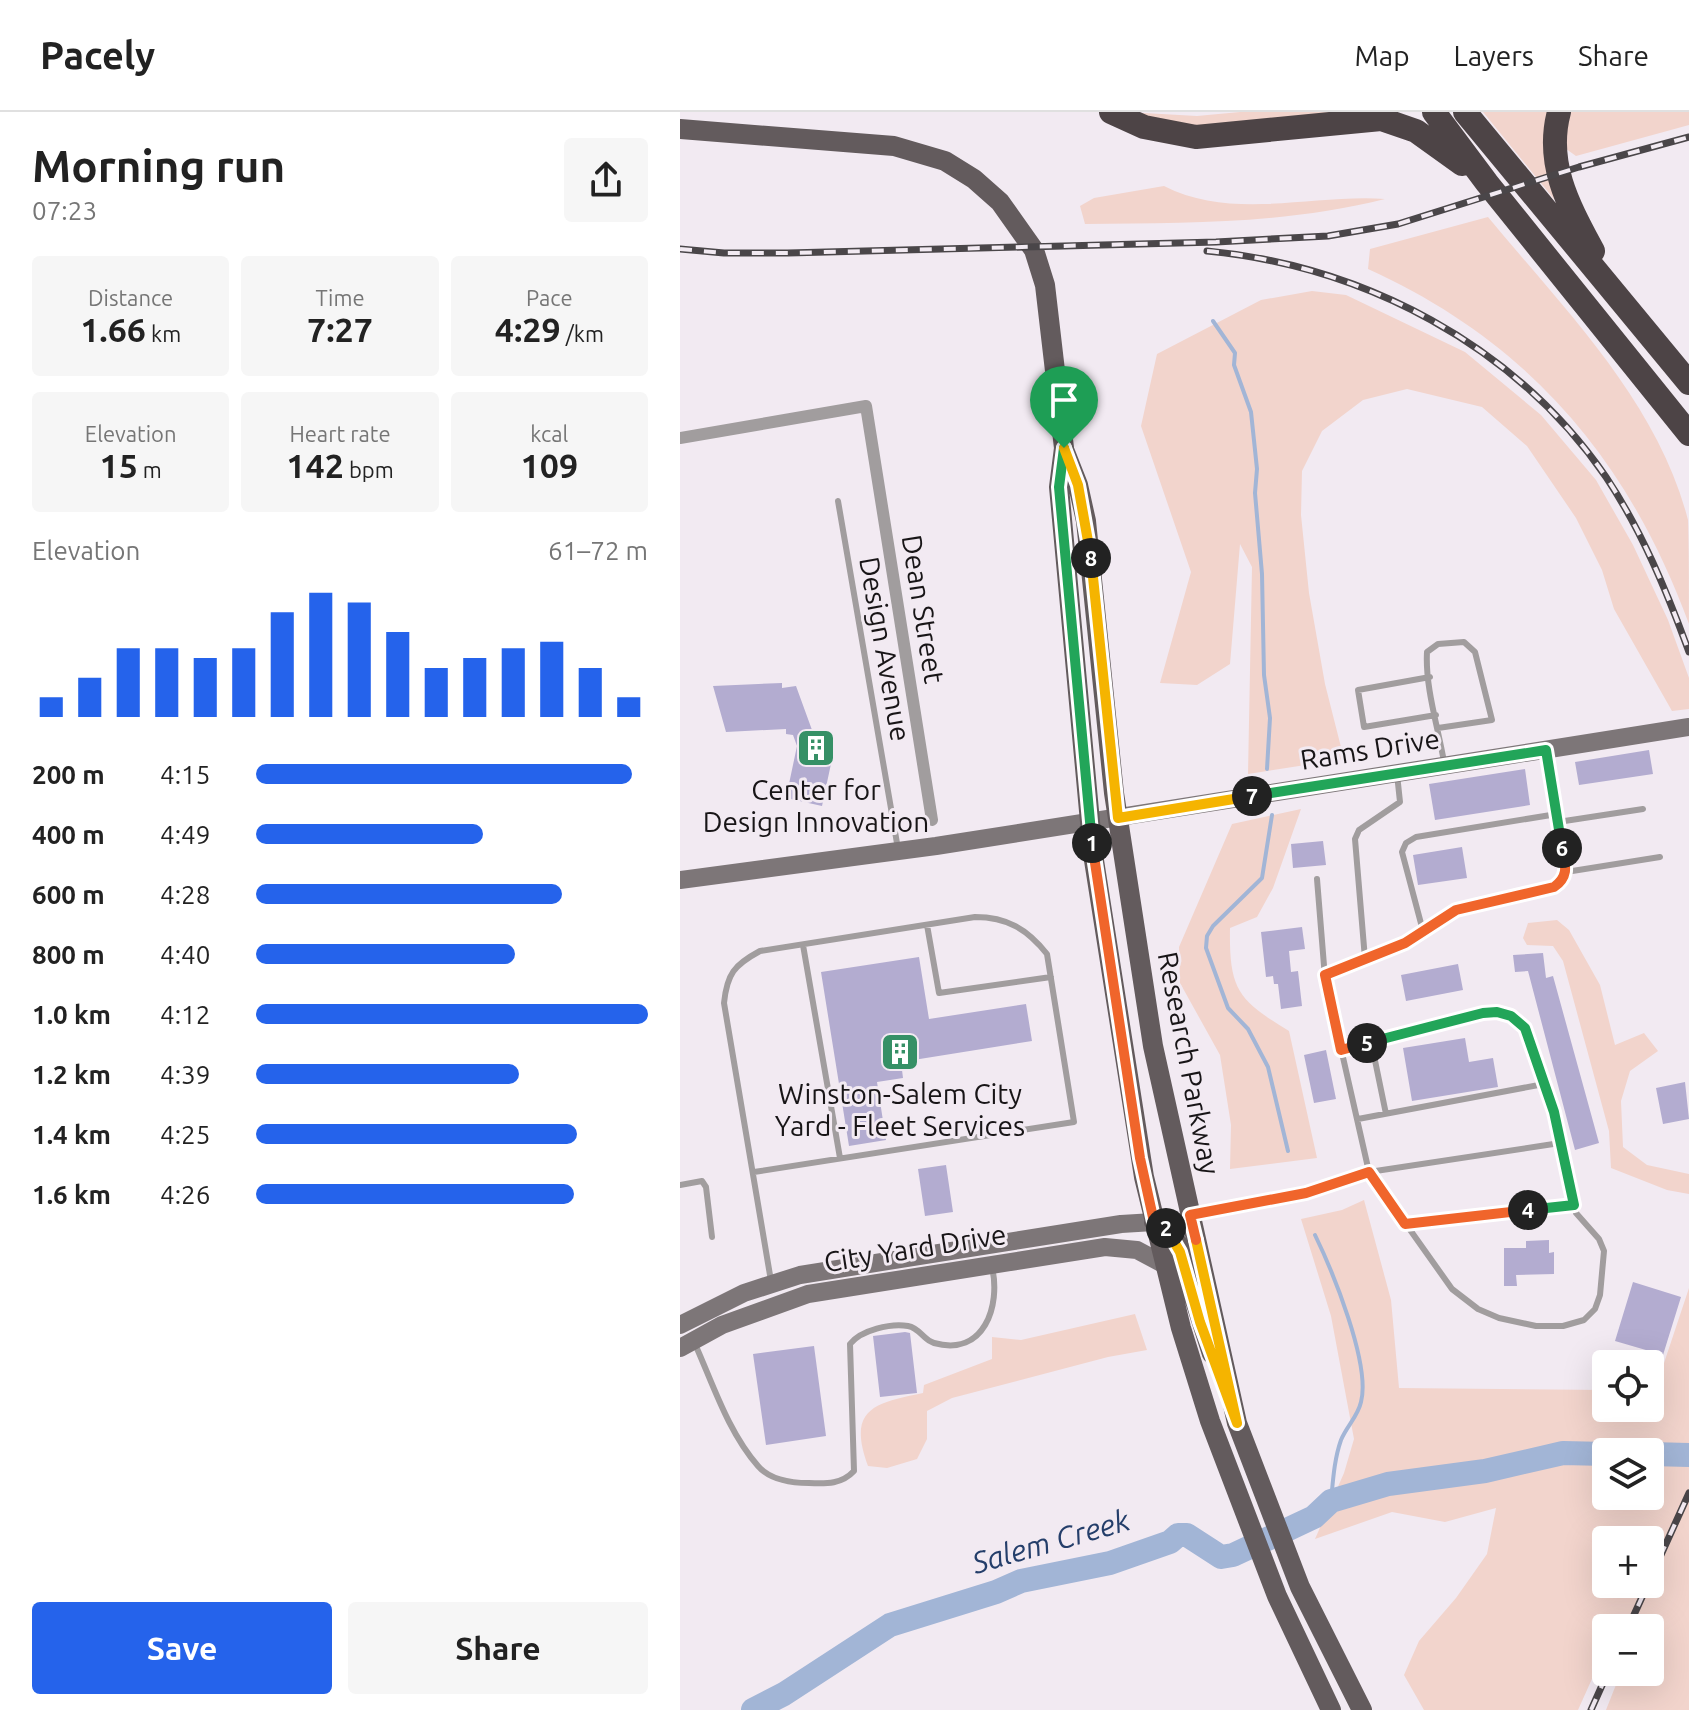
<!DOCTYPE html>
<html lang="en">
<head>
<meta charset="utf-8">
<style>
  :root { --surface:#fff; --page:#f6f6f6; --text:#222; --muted:#767676; --line:#e0e0e0; --accent:#2563eb }
  body { margin:0; font-family:Ubuntu,sans-serif; background:var(--page); color:var(--text); height:100vh; display:flex; flex-direction:column; font-size:30px; white-space:nowrap }
  * { box-sizing:border-box; margin:0 }
  p { font-size:26px; color:var(--muted) }
  .icon { flex:none; width:44px; height:44px; fill:none; stroke:currentColor; stroke-width:2; stroke-linecap:round; stroke-linejoin:round }
  .map { position:relative; flex:1; overflow:hidden }
  .panel { display:flex; flex-direction:column; background:var(--surface); width:680px }
  .panel>* { flex:none }
  .tools { position:absolute; left:912px; top:1238px; display:grid; gap:16px }
  .tools a { display:grid; place-items:center; width:72px; height:72px; border-radius:8px; background:var(--surface); box-shadow:0 8px 32px #0002; font-size:40px }
  .pin { position:absolute; display:grid; place-items:center; width:68px; height:68px; color:#fff; margin:-82px -34px; border-radius:50% 50% 50% 0; rotate:-45deg; box-shadow:0 0 8px #0007 }
  .pin .icon { rotate:45deg }
  .km { position:absolute; width:40px; height:40px; margin:-20px; border-radius:50%; background:#222; color:#fff; font-size:22px; line-height:40px; text-align:center }
  .round { display:grid; place-items:center; flex:none; width:84px; height:84px; border-radius:8px; background:var(--page) }
  .head { display:flex; align-items:center; justify-content:space-between; height:136px; padding:0 32px }
  h1 { font-size:44px; font-weight:600; line-height:60px }
  .metrics { display:grid; grid-template-columns:repeat(3,1fr); gap:12px; height:136px; padding:8px 32px }
  .metrics div { display:grid; align-content:center; border-radius:8px; background:var(--page); text-align:center }
  .metrics b { font-size:34px; font-weight:600 }
  .metrics small { font-size:22px; font-weight:400 }
  .metrics p { font-size:22px }
  .chart { height:224px; padding:16px 32px }
  .chart p { display:flex; justify-content:space-between }
  .chart svg { width:100%; height:144px; margin-top:8px; stroke:var(--accent); stroke-width:6 }
  .button { display:flex; gap:16px; margin-top:auto; padding:16px 32px }
  .button a { flex:1; height:92px; border-radius:8px; background:var(--accent); color:#fff; font-size:32px; font-weight:600; line-height:92px; text-align:center }
  .button a+a { background:var(--page); color:var(--text) }
  ul { padding:0 32px; list-style:none; font-size:26px }
  li { display:grid; grid-template-columns:128px 96px 1fr; align-items:center; height:60px }
  li i { height:20px; border-radius:10px; background:var(--accent) }
  header { display:flex; align-items:center; gap:48px; box-sizing:border-box; height:112px; padding:0 40px; background:var(--surface); border-bottom:2px solid var(--line) }
  header strong { font-size:38px }
  nav { display:flex; gap:44px; margin-inline-start:auto; font-size:28px }
  main { display:flex; flex:1; min-height:0 }
  .map>svg:first-child { display:block }
  .green { fill:#f2d4cc; fill-rule:evenodd }
  .lines { fill:none; stroke-linecap:round; stroke-linejoin:round }
  .stream { stroke:#a2b5d6; stroke-width:4 }
  .river { stroke:#a2b5d6; stroke-width:24 }
  .building { fill:#b3acd0 }
  .lane { stroke:#a19d9e; stroke-width:6 }
  .street { stroke:#a19d9e; stroke-width:12 }
  .secondary { stroke:#7d7678; stroke-width:18 }
  .primary { stroke:#635b5d; stroke-width:20 }
  .highway { stroke:#4d4446; stroke-width:24 }
  .rail-casing { stroke:#4a4649; stroke-width:7 }
  .rail { stroke:#f2eaf2; stroke-width:4; stroke-dasharray:12; stroke-linecap:butt }
  .split-1-casing { stroke:#fff; stroke-width:16 }
  .split-2-casing { stroke:#fff; stroke-width:16 }
  .split-3-casing { stroke:#fff; stroke-width:16 }
  .split-4-casing { stroke:#fff; stroke-width:16 }
  .split-5-casing { stroke:#fff; stroke-width:16 }
  .split-6-casing { stroke:#fff; stroke-width:16 }
  .split-7-casing { stroke:#fff; stroke-width:16 }
  .split-8-casing { stroke:#fff; stroke-width:16 }
  .split-9-casing { stroke:#fff; stroke-width:16 }
  .split-1 { stroke:#22a559; stroke-width:10 }
  .split-2 { stroke:#f0652b; stroke-width:10 }
  .split-3 { stroke:#f5b400; stroke-width:10 }
  .split-4 { stroke:#f0652b; stroke-width:10 }
  .split-5 { stroke:#22a559; stroke-width:10 }
  .split-6 { stroke:#f0652b; stroke-width:10 }
  .split-7 { stroke:#22a559; stroke-width:10 }
  .split-8 { stroke:#f5b400; stroke-width:10 }
  .split-9 { stroke:#f5b400; stroke-width:10 }
  .labels { text-anchor:middle; stroke-width:6; stroke-linejoin:round; paint-order:stroke }
  .street-label { font-size:28px; fill:#181517; stroke:#f2eaf2 }
  .poi-label { font-size:28px; fill:#181517; stroke:#f2eaf2 }
  .water-label { font-size:30px; font-style:italic; fill:#243e6a; stroke:#f2eaf2 }
</style>
</head>
<body>
<header>
<strong>Pacely</strong>
<nav><a>Map</a><a>Layers</a><a>Share</a></nav>
</header>
<main>
<section class="panel">
<div class="head"><div><h1>Morning run</h1><p>07:23</p></div><a class="round"><svg class="icon" aria-label="share" viewBox="0 0 24 24"><path d="M12 15V3M7 8l5-5 5 5M5 13v7h14v-7"/></svg></a></div>
<div class="metrics">
<div><p>Distance</p><b>1.66<small> km</small></b></div>
<div><p>Time</p><b>7:27</b></div>
<div><p>Pace</p><b>4:29<small> /km</small></b></div>
</div>
<div class="metrics">
<div><p>Elevation</p><b>15<small> m</small></b></div>
<div><p>Heart rate</p><b>142<small> bpm</small></b></div>
<div><p>kcal</p><b>109</b></div>
</div>
<div class="chart"><p><span>Elevation</span>61–72 m</p>
<svg viewBox="0 0 160 44" preserveAspectRatio="none"><path d="M5 44V38M15 44V32M25 44V23M35 44V23M45 44V26M55 44V23M65 44V12M75 44V6M85 44V9M95 44V18M105 44V29M115 44V26M125 44V23M135 44V21M145 44V29M155 44V38"/></svg>
</div>
<ul>
<li><b>200 m</b>4:15<i style="width:96%"></i></li>
<li><b>400 m</b>4:49<i style="width:58%"></i></li>
<li><b>600 m</b>4:28<i style="width:78%"></i></li>
<li><b>800 m</b>4:40<i style="width:66%"></i></li>
<li><b>1.0 km</b>4:12<i style="width:100%"></i></li>
<li><b>1.2 km</b>4:39<i style="width:67%"></i></li>
<li><b>1.4 km</b>4:25<i style="width:82%"></i></li>
<li><b>1.6 km</b>4:26<i style="width:81%"></i></li>
</ul>
<div class="button"><a>Save</a><a>Share</a></div>
</section>
<div class="map">
<svg width="1009" height="1598" viewBox="0 0 1009 1598">
  <rect width="100%" height="100%" fill="#f2eaf2"/>
  <path class="green" d="M446,0L517,4L560,0H689L541,19Z
    M803,0H871L878,92Z
    M889,0H1009V13L896,44L882,34Z
    M484,74C553,109 631,82 705,87C605,112 508,111 405,112L400,94L414,86Z
    M808,105C884,197 978,290 1008,408C1009,434 1009,483 1009,512C948,347 849,230 688,157L690,137Z
    M632,179L666,183L785,240L861,303L916,368L953,433L988,508L1009,566V597L992,599L934,497L922,458L896,406L847,334L802,295L727,277L683,288L642,319L622,359L621,403L629,481L645,572L664,647L568,662L572,455L560,432L550,552L517,573L480,571L511,460L461,314L477,242L581,188Z
    M621,697L593,776L577,805L550,816C549,878 558,888 609,919L637,1046L550,1057L551,1013L540,943L500,871L499,835L552,712Z
    M877,808L889,818L920,873L935,933L964,921L978,939L950,959L941,989L943,1035L967,1053L1009,1062V1082L987,1078L931,1056L929,1019L883,849L873,834L847,833L843,826L848,811Z
    M684,1088L711,1188L719,1276L926,1278V1296H970V1278H975L1009,1176V1598H926L941,1560H970V1516H926V1552L920,1549L898,1598H744L724,1563L739,1529L776,1486L807,1442L816,1396L765,1410L712,1400L635,1427L664,1361L674,1327L651,1204L621,1107L662,1098ZM926,1340H970V1384H926ZM970,1428V1472H926V1428Z
    M455,1202L467,1238L428,1245L272,1286L247,1299V1327L237,1347L207,1356L188,1354C167,1297 194,1291 243,1281L244,1273L312,1247V1225L341,1228Z"/>
  <g class="lines">
    <path class="stream" d="M533,209L555,241L554,253L571,300L577,357L575,381L582,462L584,563L590,606L587,657
      M592,703L582,766L533,814L527,824L526,836L548,896L568,917L588,955L608,1039
      M635,1123C652,1158 691,1252 681,1290C678,1304 667,1314 661,1328C654,1348 653,1369 651,1389"/>
    <path class="river" d="M970,1342L1009,1343
      M73,1598L104,1582L210,1513L316,1480L341,1469L430,1451L490,1430L498,1423H507L541,1445L553,1443L634,1405L651,1389L708,1372L805,1359L883,1341L926,1342"/>
  </g>
  <path class="building" d="M102,571V576L116,574L136,629L155,633L142,694L106,686L117,634L113,623L106,622V617L46,620L33,574Z
    M969,638L973,662L899,673L895,650Z
    M845,657L850,693L755,708L749,672Z
    M643,729L646,753L613,756L611,732Z
    M782,735L787,766L738,773L733,743Z
    M622,815L625,837L609,839L611,860L618,859L622,894L601,897L598,872H594L593,864L586,865L581,820Z
    M863,841L866,866L873,864L919,1031L895,1038L848,859L835,860L833,843Z
    M239,845L249,907L346,892L352,929L221,950L223,966L197,970L206,1028L169,1034L141,860Z
    M778,852L783,878L726,889L721,863Z
    M785,926L789,950L813,946L818,975L732,989L723,936Z
    M646,938L656,987L634,991L624,943Z
    M1005,970L1009,1007L983,1012L976,976Z
    M266,1053L273,1100L245,1104L238,1057Z
    M869,1128V1141L874,1140V1162L836,1163L837,1174H824V1136H846V1129Z
    M953,1170L1001,1185L983,1243L935,1229Z
    M225,1220L230,1221L237,1281L200,1285L193,1224Z
    M134,1234L146,1324L86,1333L73,1242Z"/>
  <g class="lines">
    <path class="lane" d="M158,389L218,737
      M750,565L678,578L684,615L756,603
      M758,616L812,608L795,540L784,530L758,532L747,540C745,575 758,615 764,650
      M878,710L963,697
      M886,760L980,745
      M637,767L645,866L689,1060L772,1177L798,1197L819,1206L856,1214H883L904,1208L915,1197L920,1183L924,1139L919,1127L896,1101L874,1000L845,916L831,904L817,900L803,901L661,938
      M247,813L259,881L371,865
      M743,819L722,740L726,731L736,725L877,702
      M123,833L160,1046
      M685,847L675,727L679,718L720,690L717,662
      M645,863L725,831L776,798L861,780L882,770L886,760L866,642
      M691,929L706,1002
      M678,1007L864,972
      M74,1060L394,1010L367,842C347,817 327,805 295,805L80,839C54,853 47,862 44,891L91,1169
      M689,1060L880,1031
      M0,1073L22,1069L26,1075L32,1125
      M725,1112L894,1093
      M15,1232C33,1272 48,1320 78,1354C90,1368 111,1371 129,1371C147,1372 162,1372 174,1359L170,1232C181,1218 211,1211 228,1214C240,1216 243,1228 254,1231C304,1245 321,1194 312,1155"/>
    <path class="street" d="M0,326L186,294L252,708
      M510,1103L626,1081L689,1060"/>
    <path class="secondary" d="M0,768L256,734L1009,615
      M0,1213L64,1181L120,1163L441,1112L474,1110
      M0,1236L42,1213L128,1182L425,1135L457,1138L485,1153"/>
    <path class="primary" d="M0,17L214,34L265,49L294,67L320,90L354,138L365,173L384,336L379,375L413,742L464,1065L501,1216L530,1309L597,1484L651,1598
      M385,340L398,373L406,409L434,681L473,934L557,1311L620,1475L682,1598
      M474,1110L483,1114L496,1129L532,1242"/>
    <path class="highway" d="M431,0L464,15L516,25L701,7L736,19L782,52
      M754,0L807,71L1009,322
      M785,0L1009,271
      M879,0C865,52 889,94 913,139"/>
    <defs>
      <path id="rail" d="M0,137L44,141H108L536,130L648,124L718,112L899,55L1009,25
        M527,139C684,154 835,233 926,365C962,419 987,480 1009,540
        M970,1467L1009,1381
        M948,1516L968,1472
        M911,1598L928,1560"/>
    </defs>
    <use href="#rail" class="rail-casing"/>
    <use href="#rail" class="rail"/>
  </g>
  <g class="lines">
    <defs>
      <path id="split-1" d="M384,336L379,375L412,731"/>
      <path id="split-2" d="M412,731L460,1046L474,1110L486,1116"/>
      <path id="split-3" d="M486,1116L500,1140L520,1210L557,1311L516,1128"/>
      <path id="split-4" d="M516,1128L510,1103L626,1081L689,1060L725,1112L848,1098"/>
      <path id="split-5" d="M687,931L803,901L817,900L831,904L845,916L874,1000L894,1093L848,1098"/>
      <path id="split-6" d="M687,931L661,938L645,863L725,831L776,798L874,775C890,764 885,752 882,736"/>
      <path id="split-7" d="M572,684L866,638L882,736"/>
      <path id="split-8" d="M411,446L438,706L572,684"/>
      <path id="split-9" d="M384,336L398,373L411,446"/>
    </defs>
    <use href="#split-1" class="split-1-casing"/>
    <use href="#split-2" class="split-2-casing"/>
    <use href="#split-3" class="split-3-casing"/>
    <use href="#split-4" class="split-4-casing"/>
    <use href="#split-5" class="split-5-casing"/>
    <use href="#split-6" class="split-6-casing"/>
    <use href="#split-7" class="split-7-casing"/>
    <use href="#split-8" class="split-8-casing"/>
    <use href="#split-9" class="split-9-casing"/>
    <use href="#split-1" class="split-1"/>
    <use href="#split-2" class="split-2"/>
    <use href="#split-3" class="split-3"/>
    <use href="#split-4" class="split-4"/>
    <use href="#split-5" class="split-5"/>
    <use href="#split-6" class="split-6"/>
    <use href="#split-7" class="split-7"/>
    <use href="#split-8" class="split-8"/>
    <use href="#split-9" class="split-9"/>
  </g>
  <defs>
    <symbol id="building-square" viewBox="-11 -11 22 22"><rect x="-9" y="-9" width="18" height="18" rx="4" fill="#369066" stroke="#f2eaf2"/><path d="M-4-6H4V6H1V3H-1V6H-4ZM-2.5-4.3h1.7v1.8h-1.7ZM.8-4.3h1.7v1.8H.8ZM-2.5-1h1.7V.8h-1.7ZM.8-1h1.7V.8H.8Z" fill="#fff"/></symbol>
  </defs>
  <g fill-rule="evenodd">
    <use href="#building-square" x="114" y="614" width="44" height="44"/>
    <use href="#building-square" x="198" y="918" width="44" height="44"/>
  </g>
  <g class="labels">
    <g class="street-label">
      <text transform="translate(243 497) rotate(81)" y="10">Dean Street</text>
      <text transform="translate(205 537) rotate(80)" y="10">Design Avenue</text>
      <text transform="translate(690 637) rotate(-9)" y="10">Rams Drive</text>
      <text transform="translate(509 951) rotate(79)" y="10">Research Parkway</text>
      <text transform="translate(235 1136) rotate(-9)" y="10">City Yard Drive</text>
    </g>
    <g class="poi-label">
      <text x="136" y="688">Center for<tspan x="136" dy="32">Design Innovation</tspan></text>
      <text x="220" y="992">Winston-Salem City<tspan x="220" dy="32">Yard - Fleet Services</tspan></text>
    </g>
    <g class="water-label">
      <text transform="translate(371 1430) rotate(-16)" y="10">Salem Creek</text>
    </g>
  </g>
</svg>
<div class="tools">
<a><svg class="icon" aria-label="locate" viewBox="0 0 24 24"><circle cx="12" cy="12" r="6"/><path d="M12 2v4M12 18v4M2 12h4M18 12h4"/></svg></a>
<a><svg class="icon" aria-label="layers" viewBox="0 0 24 24"><path d="M12 4l9 5-9 5-9-5zM3 14l9 5 9-5"/></svg></a>
<a>+</a>
<a>−</a>
</div>
<div class="pin" style="left:384px;top:336px;background:#1e9e55"><svg class="icon" aria-label="arrive" viewBox="0 0 24 24"><path d="M6 21V4h12l-3 4 3 4H6"/></svg></div>
<b class="km" style="left:412px;top:731px">1</b>
<b class="km" style="left:486px;top:1116px">2</b>
<b class="km" style="left:848px;top:1098px">4</b>
<b class="km" style="left:687px;top:931px">5</b>
<b class="km" style="left:882px;top:736px">6</b>
<b class="km" style="left:572px;top:684px">7</b>
<b class="km" style="left:411px;top:446px">8</b>
</div>
</main>
</body>
</html>
